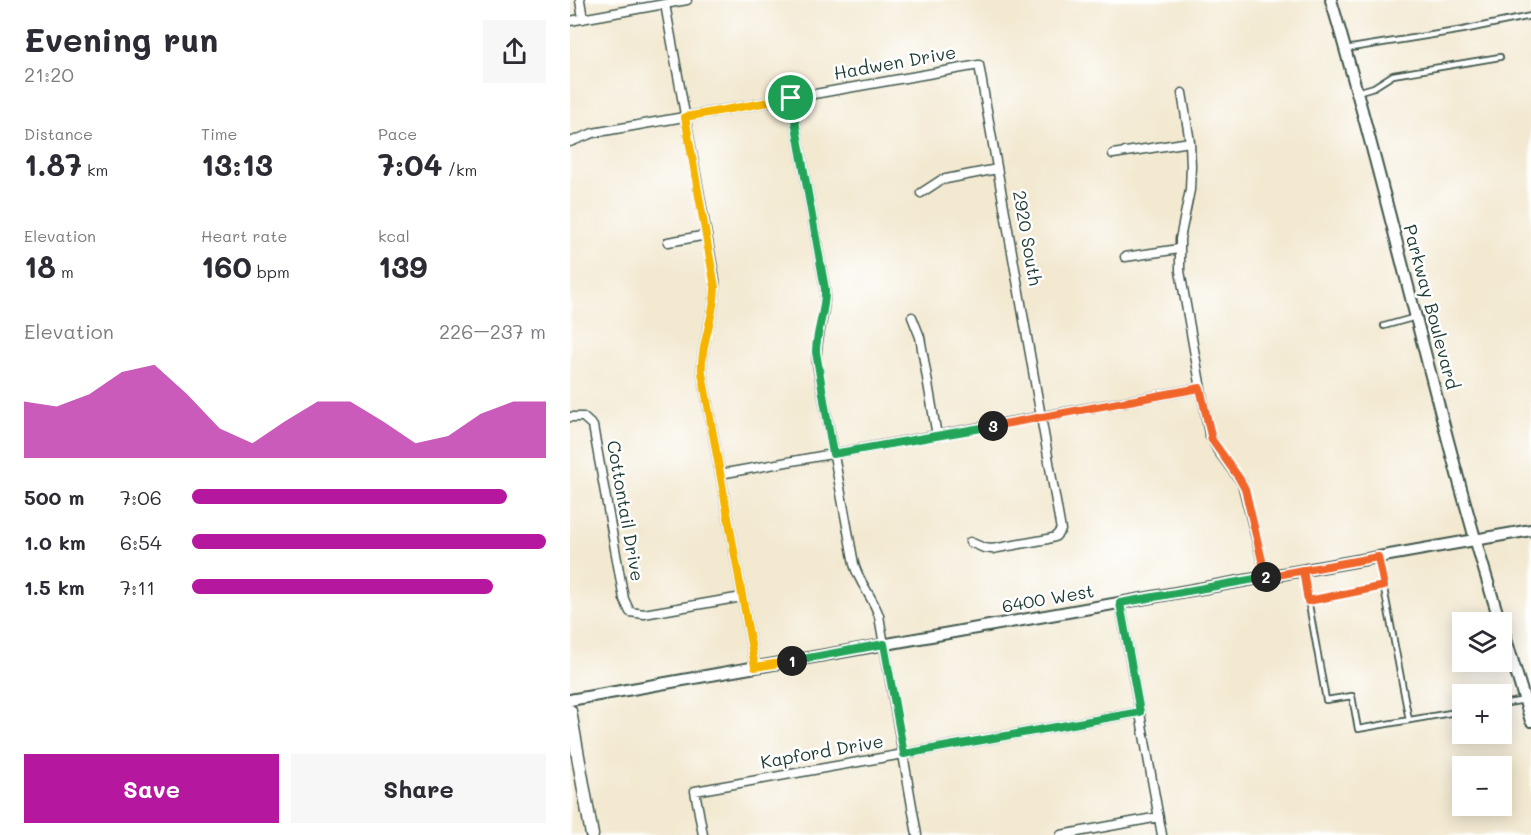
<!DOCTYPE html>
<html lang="en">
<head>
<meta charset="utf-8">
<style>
  :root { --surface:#fff; --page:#f7f7f7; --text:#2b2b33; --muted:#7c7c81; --accent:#b5179e }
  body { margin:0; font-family:Mali,sans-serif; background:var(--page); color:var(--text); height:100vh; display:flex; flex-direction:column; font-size:22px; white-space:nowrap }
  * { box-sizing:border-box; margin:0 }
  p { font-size:20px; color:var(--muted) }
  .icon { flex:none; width:33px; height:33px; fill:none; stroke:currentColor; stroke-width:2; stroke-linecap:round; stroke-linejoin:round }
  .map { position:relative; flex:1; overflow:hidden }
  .sheet { display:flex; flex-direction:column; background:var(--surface); width:570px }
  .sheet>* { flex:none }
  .tools { position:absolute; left:882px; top:612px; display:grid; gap:12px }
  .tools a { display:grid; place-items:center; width:60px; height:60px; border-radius:0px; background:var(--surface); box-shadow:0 3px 15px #0003; font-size:30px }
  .pin { position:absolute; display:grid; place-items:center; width:51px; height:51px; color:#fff; margin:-26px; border:3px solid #fff; border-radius:50%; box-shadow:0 2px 6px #0007 }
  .km { position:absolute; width:30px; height:30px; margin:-15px; border-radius:50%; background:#222; color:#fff; font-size:16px; line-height:30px; text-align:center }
  .round { display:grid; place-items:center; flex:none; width:63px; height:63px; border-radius:0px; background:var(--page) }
  .summary { display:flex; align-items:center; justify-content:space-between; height:102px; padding:0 24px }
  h1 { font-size:33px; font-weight:800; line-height:45px }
  .stats { display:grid; grid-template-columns:repeat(3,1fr); gap:9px; height:102px; padding:6px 24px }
  .stats div { display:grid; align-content:center }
  .stats b { font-size:30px; font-weight:800 }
  .stats small { font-size:16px; font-weight:400 }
  .stats p { font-size:16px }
  .chart { height:168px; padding:12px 24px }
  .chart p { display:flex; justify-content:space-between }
  .chart svg { width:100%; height:108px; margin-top:6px; fill:var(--accent); opacity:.7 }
  .action { display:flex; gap:12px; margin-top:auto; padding:12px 24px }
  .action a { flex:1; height:69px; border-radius:0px; background:var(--accent); color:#fff; font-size:24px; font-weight:800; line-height:69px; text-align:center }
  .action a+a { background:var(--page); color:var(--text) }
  ul { padding:0 24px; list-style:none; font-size:20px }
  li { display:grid; grid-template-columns:96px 72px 1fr; align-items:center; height:45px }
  li i { height:15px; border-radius:8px; background:var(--accent) }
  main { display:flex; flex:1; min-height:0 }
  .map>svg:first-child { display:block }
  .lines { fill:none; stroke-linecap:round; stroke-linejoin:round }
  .service-casing { stroke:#3f574c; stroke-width:8 }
  .minor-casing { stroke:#3f574c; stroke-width:11 }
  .tertiary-casing { stroke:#3f574c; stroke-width:14 }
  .secondary-casing { stroke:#3f574c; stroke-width:15 }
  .service { stroke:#fff; stroke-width:4.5 }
  .minor { stroke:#fff; stroke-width:8 }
  .tertiary { stroke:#fff; stroke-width:10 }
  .secondary { stroke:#fff; stroke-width:12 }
  .split-1-casing { stroke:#fff; stroke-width:12 }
  .split-2-casing { stroke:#fff; stroke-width:12 }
  .split-3-casing { stroke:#fff; stroke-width:12 }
  .split-4-casing { stroke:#fff; stroke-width:12 }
  .split-1 { stroke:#f5b400; stroke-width:8 }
  .split-2 { stroke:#22a559; stroke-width:8 }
  .split-3 { stroke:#f0652b; stroke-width:8 }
  .split-4 { stroke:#22a559; stroke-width:8 }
  .labels { text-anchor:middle; stroke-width:5; stroke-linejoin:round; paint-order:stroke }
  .street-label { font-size:18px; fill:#1f3d34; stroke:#fff }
</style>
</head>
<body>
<main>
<section class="sheet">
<div class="summary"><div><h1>Evening run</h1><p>21:20</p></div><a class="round"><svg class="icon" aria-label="share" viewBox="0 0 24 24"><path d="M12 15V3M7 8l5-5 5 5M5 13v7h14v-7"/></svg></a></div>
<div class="stats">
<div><p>Distance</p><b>1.87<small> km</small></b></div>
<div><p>Time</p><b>13:13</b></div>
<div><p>Pace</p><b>7:04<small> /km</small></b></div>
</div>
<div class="stats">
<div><p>Elevation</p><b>18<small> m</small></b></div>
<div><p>Heart rate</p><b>160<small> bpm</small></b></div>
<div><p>kcal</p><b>139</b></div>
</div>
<div class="chart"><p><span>Elevation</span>226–237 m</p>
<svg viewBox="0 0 160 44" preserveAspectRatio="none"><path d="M0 44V21L10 23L20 18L30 9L40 6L50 18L60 32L70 38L80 29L90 21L100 21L110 29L120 38L130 35L140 26L150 21L160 21V44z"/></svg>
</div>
<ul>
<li><b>500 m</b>7:06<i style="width:89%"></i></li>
<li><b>1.0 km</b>6:54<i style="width:100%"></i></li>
<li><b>1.5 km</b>7:11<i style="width:85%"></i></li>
</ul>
<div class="action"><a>Save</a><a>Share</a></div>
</section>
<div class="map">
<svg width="961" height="835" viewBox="0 0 961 835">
  <rect width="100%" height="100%" fill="#fff"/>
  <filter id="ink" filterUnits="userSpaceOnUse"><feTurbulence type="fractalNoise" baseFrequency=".0167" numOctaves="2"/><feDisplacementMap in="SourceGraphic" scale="12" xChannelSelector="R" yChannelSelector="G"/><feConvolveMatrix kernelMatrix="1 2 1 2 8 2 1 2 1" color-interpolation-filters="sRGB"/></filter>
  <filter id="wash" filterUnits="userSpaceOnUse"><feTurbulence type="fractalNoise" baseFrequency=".008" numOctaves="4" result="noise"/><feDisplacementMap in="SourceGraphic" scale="24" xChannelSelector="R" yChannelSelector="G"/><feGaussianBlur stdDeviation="1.35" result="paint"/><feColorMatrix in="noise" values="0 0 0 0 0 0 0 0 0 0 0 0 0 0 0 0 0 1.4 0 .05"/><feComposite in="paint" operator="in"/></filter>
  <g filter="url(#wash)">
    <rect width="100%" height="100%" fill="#f3e9d1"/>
  </g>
  <g filter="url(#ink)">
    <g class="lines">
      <defs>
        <path id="service" d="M775,49L893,30L961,16
          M787,92L804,87L823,75L930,57
          M814,326L846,317
          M808,557L839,720
          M733,571L756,700L782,696L788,729L892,711
          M738,601L814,586
          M932,704L955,700"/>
        <path id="minor" d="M10,0L13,19
          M95,4L145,280C147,312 130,341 132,373L185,667
          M0,21L117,0
          M612,93L620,142L621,166L620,190L610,239V271L639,434L648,451L672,483L696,577
          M221,98L255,289C257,315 244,338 247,363L284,564C289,583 303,597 309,616L347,835
          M0,142L23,133L409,65L491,530L485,537L478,539L422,549L414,548L400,542
          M543,154L620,142
          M351,193L371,180L427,169
          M98,242L137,235
          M555,257L609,249
          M342,317L350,337L367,436
          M0,417H13L23,426L54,599L60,612L74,614L172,597
          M150,474L630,388
          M550,603L592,835
          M133,835L125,791L570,712
          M491,835L589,817"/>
        <path id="tertiary" d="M761,0C822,206 866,417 930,622
          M932,626L961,721
          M0,700L961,530"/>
        <path id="secondary" d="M0,711L22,835"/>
      </defs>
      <use href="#service" class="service-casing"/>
      <use href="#minor" class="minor-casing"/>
      <use href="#tertiary" class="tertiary-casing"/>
      <use href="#secondary" class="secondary-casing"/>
      <use href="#service" class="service"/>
      <use href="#minor" class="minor"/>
      <use href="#tertiary" class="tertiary"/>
      <use href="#secondary" class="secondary"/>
    </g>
  </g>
  <g class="lines" filter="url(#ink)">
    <defs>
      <path id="split-1" d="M221,98L115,117L145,287C145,316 130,344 132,373L185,667L222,661"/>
      <path id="split-2" d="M222,661L314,644L334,754L570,712L550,603L696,577"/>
      <path id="split-3" d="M423,426L630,388L642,440L669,478L675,489L696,577L733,570L738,601L814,586L808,557L696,577"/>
      <path id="split-4" d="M221,98L255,289C256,311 246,331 246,352L263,454L423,426"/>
    </defs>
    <use href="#split-1" class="split-1-casing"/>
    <use href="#split-2" class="split-2-casing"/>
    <use href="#split-3" class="split-3-casing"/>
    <use href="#split-4" class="split-4-casing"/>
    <use href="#split-1" class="split-1"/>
    <use href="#split-2" class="split-2"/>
    <use href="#split-3" class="split-3"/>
    <use href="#split-4" class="split-4"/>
  </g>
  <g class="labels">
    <g class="street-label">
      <text transform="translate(325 63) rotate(-10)" y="6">Hadwen Drive</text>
      <text transform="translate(457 238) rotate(80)" y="6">2920 South</text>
      <text transform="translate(861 307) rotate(75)" y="6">Parkway Boulevard</text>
      <text transform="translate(55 511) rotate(80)" y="6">Cottontail Drive</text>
      <text transform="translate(478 599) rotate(-10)" y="6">6400 West</text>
      <text transform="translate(252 752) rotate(-10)" y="6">Kapford Drive</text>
    </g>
  </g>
</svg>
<div class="tools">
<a><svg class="icon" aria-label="layers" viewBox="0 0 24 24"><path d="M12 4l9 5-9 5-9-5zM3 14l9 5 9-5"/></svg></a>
<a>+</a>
<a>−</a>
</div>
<div class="pin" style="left:221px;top:98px;background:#1e9e55"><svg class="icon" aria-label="arrive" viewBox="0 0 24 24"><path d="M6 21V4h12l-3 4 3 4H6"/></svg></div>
<b class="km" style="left:222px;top:661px">1</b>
<b class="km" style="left:696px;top:577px">2</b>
<b class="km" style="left:423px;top:426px">3</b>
</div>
</main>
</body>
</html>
